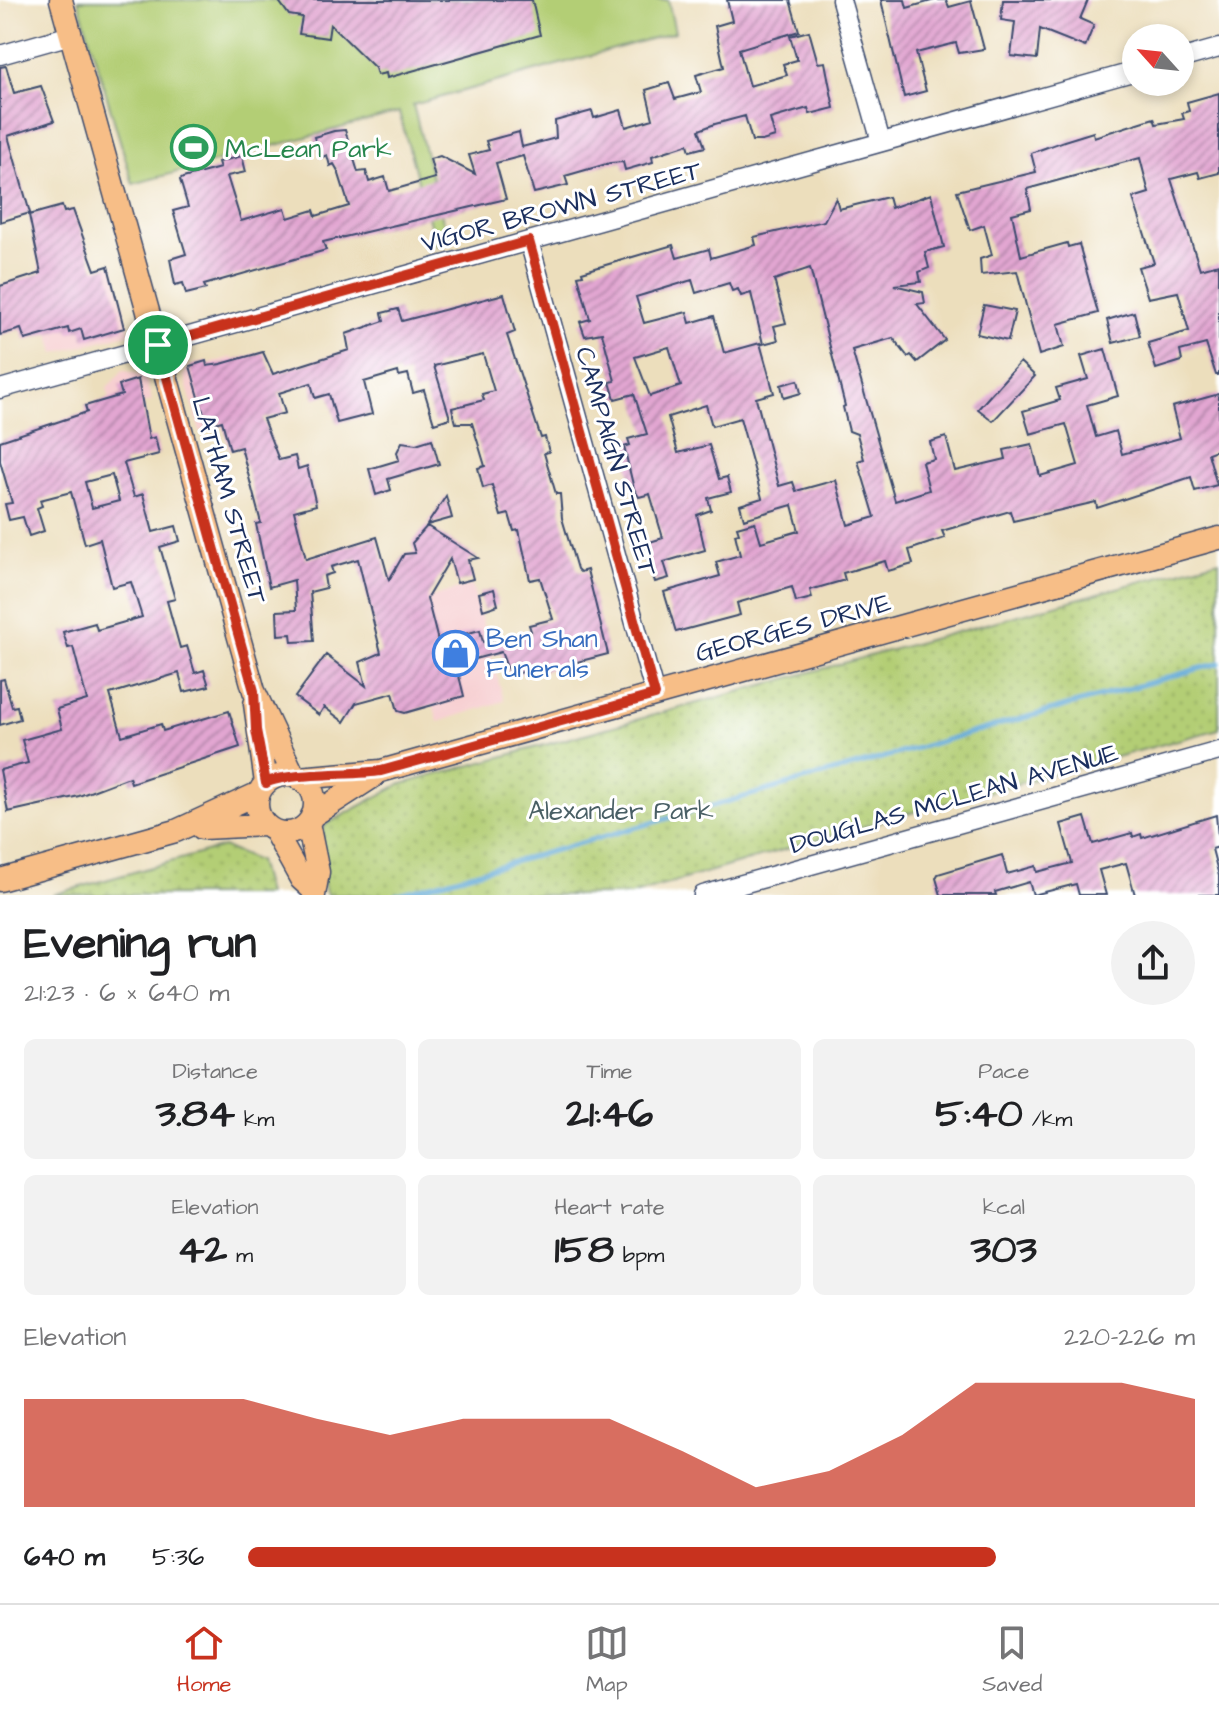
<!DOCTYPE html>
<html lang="en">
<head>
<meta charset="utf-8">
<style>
  :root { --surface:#fff; --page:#f2f2f2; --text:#202124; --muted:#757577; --line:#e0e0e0; --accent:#c8321e }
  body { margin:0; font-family:"Architects Daughter",sans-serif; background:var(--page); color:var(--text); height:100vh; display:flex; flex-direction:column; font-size:30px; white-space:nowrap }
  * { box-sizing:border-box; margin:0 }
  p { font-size:26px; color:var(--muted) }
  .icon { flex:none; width:44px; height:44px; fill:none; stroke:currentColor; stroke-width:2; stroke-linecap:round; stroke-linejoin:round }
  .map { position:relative; height:895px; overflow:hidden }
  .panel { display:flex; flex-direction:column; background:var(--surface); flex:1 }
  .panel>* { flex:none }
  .needle { width:52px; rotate:297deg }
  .fabs { position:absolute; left:1122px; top:24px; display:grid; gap:16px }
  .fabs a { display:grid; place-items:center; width:72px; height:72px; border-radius:50%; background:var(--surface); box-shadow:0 4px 12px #0003; font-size:40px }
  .pin { position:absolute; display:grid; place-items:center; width:68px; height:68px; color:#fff; margin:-34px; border:4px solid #fff; border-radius:50%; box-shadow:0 2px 8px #0007 }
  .round { display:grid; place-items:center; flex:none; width:84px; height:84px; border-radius:42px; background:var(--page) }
  .headline { display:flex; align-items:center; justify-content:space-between; height:136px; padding:0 24px }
  h1 { font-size:44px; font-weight:700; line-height:60px }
  .metrics { display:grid; grid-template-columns:repeat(3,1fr); gap:12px; height:136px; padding:8px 24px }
  .metrics div { display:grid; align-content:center; border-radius:12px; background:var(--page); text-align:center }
  .metrics b { font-size:40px; font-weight:700 }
  .metrics small { font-size:22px; font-weight:400 }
  .metrics p { font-size:22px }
  .chart { height:224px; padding:16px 24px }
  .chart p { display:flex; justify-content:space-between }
  .chart svg { width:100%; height:144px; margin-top:8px; fill:var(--accent); opacity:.7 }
  ul { padding:0 24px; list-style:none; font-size:26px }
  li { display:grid; grid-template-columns:128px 96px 1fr; align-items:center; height:60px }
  li i { height:20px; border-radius:10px; background:var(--accent) }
  .tab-bar { display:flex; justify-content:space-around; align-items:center; height:112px; border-top:2px solid var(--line); background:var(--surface); font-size:22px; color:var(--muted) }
  .tab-bar a { display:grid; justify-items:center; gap:4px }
  .tab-bar .current { color:var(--accent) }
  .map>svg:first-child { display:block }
  .built { fill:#f7cfd1 }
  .grass { fill:url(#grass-dots); stroke:#677e69; stroke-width:2 }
  .garden { fill:#b3ce74; stroke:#677e69; stroke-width:2 }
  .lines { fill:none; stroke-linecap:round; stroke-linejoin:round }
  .stream { stroke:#60a9d7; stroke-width:5 }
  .building { fill:url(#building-hatch); fill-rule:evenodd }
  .minor-casing { stroke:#3a496c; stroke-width:21 }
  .major-casing { stroke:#3a496c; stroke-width:25 }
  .minor { stroke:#fff; stroke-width:18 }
  .major { stroke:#f7be87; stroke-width:22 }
  .route-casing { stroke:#fff; stroke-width:16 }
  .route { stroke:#c8321e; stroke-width:10 }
  .labels { text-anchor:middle; stroke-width:6; stroke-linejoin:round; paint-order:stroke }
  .leisure-label { font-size:26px; fill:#27864d; stroke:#fff; text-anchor:start }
  .street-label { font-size:26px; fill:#1b2f5e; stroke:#fff }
  .shop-label { font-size:26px; fill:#366cbe; stroke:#fff; text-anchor:start }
  .park-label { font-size:26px; fill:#495f65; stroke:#fff }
</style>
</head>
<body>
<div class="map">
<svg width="1219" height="895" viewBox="0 0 1219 895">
  <defs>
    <pattern id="grass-dots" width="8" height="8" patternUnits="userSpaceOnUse" patternTransform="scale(2)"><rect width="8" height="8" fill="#b3ce74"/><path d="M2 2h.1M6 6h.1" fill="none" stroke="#99b167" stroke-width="1.8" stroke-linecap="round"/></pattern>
    <pattern id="building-hatch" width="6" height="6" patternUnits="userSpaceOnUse" patternTransform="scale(2)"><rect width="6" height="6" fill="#e2a6d1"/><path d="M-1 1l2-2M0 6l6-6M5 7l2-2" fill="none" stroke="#b688ad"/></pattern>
  </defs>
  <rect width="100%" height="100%" fill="#fff"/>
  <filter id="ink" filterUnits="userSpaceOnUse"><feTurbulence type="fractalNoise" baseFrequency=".0125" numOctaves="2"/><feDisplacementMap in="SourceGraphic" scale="16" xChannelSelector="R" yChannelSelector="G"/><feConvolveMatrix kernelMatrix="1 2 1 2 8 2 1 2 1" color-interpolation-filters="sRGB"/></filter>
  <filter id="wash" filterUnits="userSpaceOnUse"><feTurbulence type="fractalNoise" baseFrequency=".006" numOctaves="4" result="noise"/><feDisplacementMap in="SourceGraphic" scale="32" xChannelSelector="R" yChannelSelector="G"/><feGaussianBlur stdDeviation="1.8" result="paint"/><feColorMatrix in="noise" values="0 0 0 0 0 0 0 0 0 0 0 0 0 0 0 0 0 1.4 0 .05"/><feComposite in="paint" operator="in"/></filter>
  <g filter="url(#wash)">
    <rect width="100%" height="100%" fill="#ecdebc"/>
    <path class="built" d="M113,264L130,333L55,353L36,282Z
      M232,357L248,419L200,432L184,376L186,370Z
      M123,370L145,376L152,401L113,412L107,388Z
      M472,585L504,701L438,722L406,604Z"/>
    <path class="grass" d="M1219,560V729L892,818L630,895H327L316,859L325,825L399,785Z
      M223,847L258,861L267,895H52Z"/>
    <path class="garden" d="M78,0H668L675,32L413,105L449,243L436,246L399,112L133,184Z"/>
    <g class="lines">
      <path class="stream" d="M396,895L1219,663"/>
    </g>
    <g id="blocks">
      <path class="building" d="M278,0H532L540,35L387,78L386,73L377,75L375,68L330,24L328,38L299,34L302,17L289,15Z
        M727,0H790L799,31L739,49L749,86L787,75L783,64L797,60L790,36L809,31L818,63L825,62L834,108L810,114L808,108L770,119L775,137L762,141H752L745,116L715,124L699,130L705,147L690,151L688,144L652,156L653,162L625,170L623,162L610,163L565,176L568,185L534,193L523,156L496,163L506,199L323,242L326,250L204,285L206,289L186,294L183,283L175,285L170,259L186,254L173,211L188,207L180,180L183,178L220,168L218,162L242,156L246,172L227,176L241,221L285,208L288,218L314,210L316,216L349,206L338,171L334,164L330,166L327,155L320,158L314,137L334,131L345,130L358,172L366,171L369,182L385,177L389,191L435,178L430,159L440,156L475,174L469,155L489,150L486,141L519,132L522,147L556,138L555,121L592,111L594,118L621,110L626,127L653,119L646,90L669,83L675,99L701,92L696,75L724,67L715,26L732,21Z
        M881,0H905L907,8L935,0H946L949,7L971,1L984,49L959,53L956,43L916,53L926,91L904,97Z
        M1003,0H1088L1080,19L1094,25L1085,47L1040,29L1037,59L1011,56L1015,22L1001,20Z
        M6,66L14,93L41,86L54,121L8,136L30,213L0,222V67Z
        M1219,93V173L1200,178L1198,172L1171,179L1200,269L1219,264V375H1216L1206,344L1180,351L1182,361L1156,369L1148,343L1189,331L1178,292L1148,298L1138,267L1154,263L1133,198L1149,193L1140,158L1027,189L1031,209L1012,214L1021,256L1067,243L1068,247L1079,244L1098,313L1058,324L1064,347L1039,355L1017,271L981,275L980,259L992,255L984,225L970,230L957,191L1036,172L1031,153L1064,141L1093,132L1094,137L1154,118L1156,124L1184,119L1182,113L1189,111L1187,102Z
        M931,194L944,247L925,252L929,268L919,272L921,282L894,285L923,292L925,303L917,304L945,340L917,362L911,355L908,357L893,338L852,350L895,501L929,490L922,462L934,459L930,442L946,437L955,471L1006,459L1004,450L1032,444L1040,476L1078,465L1066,424L1030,434L1023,411L1060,400L1056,388L1088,379L1081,356L1105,349L1118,396L1087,405L1096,437L1116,431L1122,454L1180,438L1172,407L1219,394V449L1208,453L1217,485L1195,491L1191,477L1097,508L1096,502L1013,521L1010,511L942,531L945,538L909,550L913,564L888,571L885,561L843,573L845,580L810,590L812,598L796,602L792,587L737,603L740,615L676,632L664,592L720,576L716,562L740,555L735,534L739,533L737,527L755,522L761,542L799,531L792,505L744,519L740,505L762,498L740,418L712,426L706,405L668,417L678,453L709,445L719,479L727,477L731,492L708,498L711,510L697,515L705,550L664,562L669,578L655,582L643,544L663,538L650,494L639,497L634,489L624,447L630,445L628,439L647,434L634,394L615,399L610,382L615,381L602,333L585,336L580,322L590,319L578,276L583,275L582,272L673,245L677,258L709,249L711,258L756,245L754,237L824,221L836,198L839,209L888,197L891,208ZM810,268L845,406L843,407L849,431L857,434L864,459L858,461L875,517L848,525L836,480L796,491L793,482L779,486L756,398L774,393L760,343L724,353L714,316L690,323L687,312L644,323L636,297L692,280L696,293L729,283L732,291L738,289L741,296L751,293L763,344L778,340L774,326L786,323L774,280ZM669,347L681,386L650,396L635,357Z
        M62,206L64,212L73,210L95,270L108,266L124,328L84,340L81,329L69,333L68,328L25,340L21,329L0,335V286L41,273L29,215Z
        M504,294L515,332L507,335L541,438L545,437L549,452L544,453L556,494H560L562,518L577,569L580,572L587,570L608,654L542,671L541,668L510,675L501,652L456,664L464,696L405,713L398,711L393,693L356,703L344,722L324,707L319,715L295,697L326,655L366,686L360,662L381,653L358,559L331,567L333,573L324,576L326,588L310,592L314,641L292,642L291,634L278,635L277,611L296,610L294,580L269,587L256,524L261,523L241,447L230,450L222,421L207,425L190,366L206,361L207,366L221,364L263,352L273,374L349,350L346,334L384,321L382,313L398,309L402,321ZM483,354L494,391L482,394L484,400L452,408L456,423H472L485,466L478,468L483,488L492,485L501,516L509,514L514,531L519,530L530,580L540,578L553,619L529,625L531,631L483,642L480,630L438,641L427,598L450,559L457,583L473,579L468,560L478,558L427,526L412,543L415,553L404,554L389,580L377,537L306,559L294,511L316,505L307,466L298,469L295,456L279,460L263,419L285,413L279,393L311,383L315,398L329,394L337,423L372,414L364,382L398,372L399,376L408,374L413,393L424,390L434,423L450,418L434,366Z
        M984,305L1015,311L1008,341L977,334Z
        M1134,312L1140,336L1113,343L1107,320Z
        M1020,362L1035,376L993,421L978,409Z
        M138,379L149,439L155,437L159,454L124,463L134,497L143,494L153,532L176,526L180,541L160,547L175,599L167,601L180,648L187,646L195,673L204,670L209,686L184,692L179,673L110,694L122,736L161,724L163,731L229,711L240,747L131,783L129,777L79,796L8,812L0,770L28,763L22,740L62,729L57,709L87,700L73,647L68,648L63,632L95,623L97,630L142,617L131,582L112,587L100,539L85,544L71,492L40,500L42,506L37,508L44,531L29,536L23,517L9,520L5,504L12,503L0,461V441L87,412L85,406L122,395L119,385ZM112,475L119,501L92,508L85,482Z
        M798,380L801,393L784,398L781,385Z
        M432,439L439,464L388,479L391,490L376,495L369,469L399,460L397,452L402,442L416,444Z
        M446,496L452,518L427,525Z
        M494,589L498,605L483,610L479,593Z
        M4,679L12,707L17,706L20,719L0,725V680Z
        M1216,815L1219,847L1212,849L1219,876V895H1135L1126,863L1099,870L1106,895H1079L1076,884L1033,895L1029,882L995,892L996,895H941L936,878L938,874L1002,855L1007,874L1036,866L1037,872L1072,863L1061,824L1085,817L1093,844L1132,833L1133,837L1141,834L1142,838Z"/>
    </g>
  </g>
  <g filter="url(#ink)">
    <use href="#blocks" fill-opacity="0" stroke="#3a496c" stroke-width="2"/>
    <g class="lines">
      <defs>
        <path id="minor" d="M841,0L881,142
          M0,55L71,35
          M1180,59L1219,48
          M529,241L655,695
          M0,389L1136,71
          M703,895L1219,751"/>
        <path id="major" d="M61,0L254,691L294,776
          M255,704L266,783
          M257 804a29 29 0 1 1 58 0a29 29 0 1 1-58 0Z
          M298,778L381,771L1219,538
          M312,816L374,776
          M308,823L318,872L314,895
          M202,828L264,825
          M275,832L301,879L313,890
          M0,880L176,831L259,793"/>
      </defs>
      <use href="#minor" class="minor-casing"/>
      <use href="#major" class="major-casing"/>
      <use href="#minor" class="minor"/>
      <use href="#major" class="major"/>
    </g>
  </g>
  <g class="lines" filter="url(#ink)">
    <defs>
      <path id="route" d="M529,241L655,695L381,771C355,775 281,773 266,783L256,730L254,691L158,345Z"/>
    </defs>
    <use href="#route" class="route-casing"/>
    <use href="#route" class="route"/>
  </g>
  <defs>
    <symbol id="stadium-ring" viewBox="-11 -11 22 22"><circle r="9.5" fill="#fff" stroke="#2e9e5b" stroke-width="1.5"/><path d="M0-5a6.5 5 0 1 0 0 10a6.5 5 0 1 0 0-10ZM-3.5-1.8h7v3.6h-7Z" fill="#2e9e5b"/></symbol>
    <symbol id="shop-ring" viewBox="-11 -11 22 22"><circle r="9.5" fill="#fff" stroke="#3f7fe0" stroke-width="1.5"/><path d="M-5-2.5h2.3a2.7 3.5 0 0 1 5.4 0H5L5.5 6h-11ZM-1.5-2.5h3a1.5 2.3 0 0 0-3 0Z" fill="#3f7fe0"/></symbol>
  </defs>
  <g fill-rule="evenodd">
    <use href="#stadium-ring" x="168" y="122" width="51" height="51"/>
    <use href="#shop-ring" x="430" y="628" width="51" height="51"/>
  </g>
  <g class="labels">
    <g class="leisure-label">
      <text x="225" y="157">McLean Park</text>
    </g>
    <g class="street-label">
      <text transform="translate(561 206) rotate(-15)" y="9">VIGOR BROWN STREET</text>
      <text transform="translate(617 461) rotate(74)" y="9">CAMPAIGN STREET</text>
      <text transform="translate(230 500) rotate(74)" y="9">LATHAM STREET</text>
      <text transform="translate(793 627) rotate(-15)" y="9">GEORGES DRIVE</text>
      <text transform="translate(954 798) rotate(-16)" y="9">DOUGLAS MCLEAN AVENUE</text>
    </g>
    <g class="shop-label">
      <text x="486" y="647">Ben Shan<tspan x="486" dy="30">Funerals</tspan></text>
    </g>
    <g class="park-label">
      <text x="621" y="819">Alexander Park</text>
    </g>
  </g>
</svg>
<div class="fabs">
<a><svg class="needle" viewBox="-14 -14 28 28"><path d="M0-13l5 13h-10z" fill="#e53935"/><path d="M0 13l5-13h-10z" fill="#757577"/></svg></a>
</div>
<div class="pin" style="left:158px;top:345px;background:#1e9e55"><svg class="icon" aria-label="arrive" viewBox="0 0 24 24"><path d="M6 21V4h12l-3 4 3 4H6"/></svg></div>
</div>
<section class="panel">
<div class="headline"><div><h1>Evening run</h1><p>21:23 · 6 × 640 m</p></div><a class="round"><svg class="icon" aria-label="share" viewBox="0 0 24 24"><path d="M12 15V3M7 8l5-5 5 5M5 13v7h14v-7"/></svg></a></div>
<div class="metrics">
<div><p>Distance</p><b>3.84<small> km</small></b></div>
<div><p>Time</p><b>21:46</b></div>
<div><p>Pace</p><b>5:40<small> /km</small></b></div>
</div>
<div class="metrics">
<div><p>Elevation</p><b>42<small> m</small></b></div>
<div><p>Heart rate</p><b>158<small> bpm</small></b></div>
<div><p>kcal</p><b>303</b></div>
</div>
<div class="chart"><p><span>Elevation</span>220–226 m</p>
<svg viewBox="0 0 160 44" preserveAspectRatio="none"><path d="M0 44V11L10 11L20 11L30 11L40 17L50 22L60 17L70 17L80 17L90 27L100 38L110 33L120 22L130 6L140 6L150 6L160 11V44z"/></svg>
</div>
<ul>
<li><b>640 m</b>5:36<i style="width:79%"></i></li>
</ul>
</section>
<nav class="tab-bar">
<a class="current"><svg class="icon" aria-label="home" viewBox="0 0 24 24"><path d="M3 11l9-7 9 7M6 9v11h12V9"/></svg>Home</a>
<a><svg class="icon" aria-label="map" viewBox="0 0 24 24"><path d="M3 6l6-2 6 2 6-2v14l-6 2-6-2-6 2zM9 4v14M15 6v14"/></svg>Map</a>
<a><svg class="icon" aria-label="saved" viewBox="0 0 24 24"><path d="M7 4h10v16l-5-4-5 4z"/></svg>Saved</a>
</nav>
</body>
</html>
